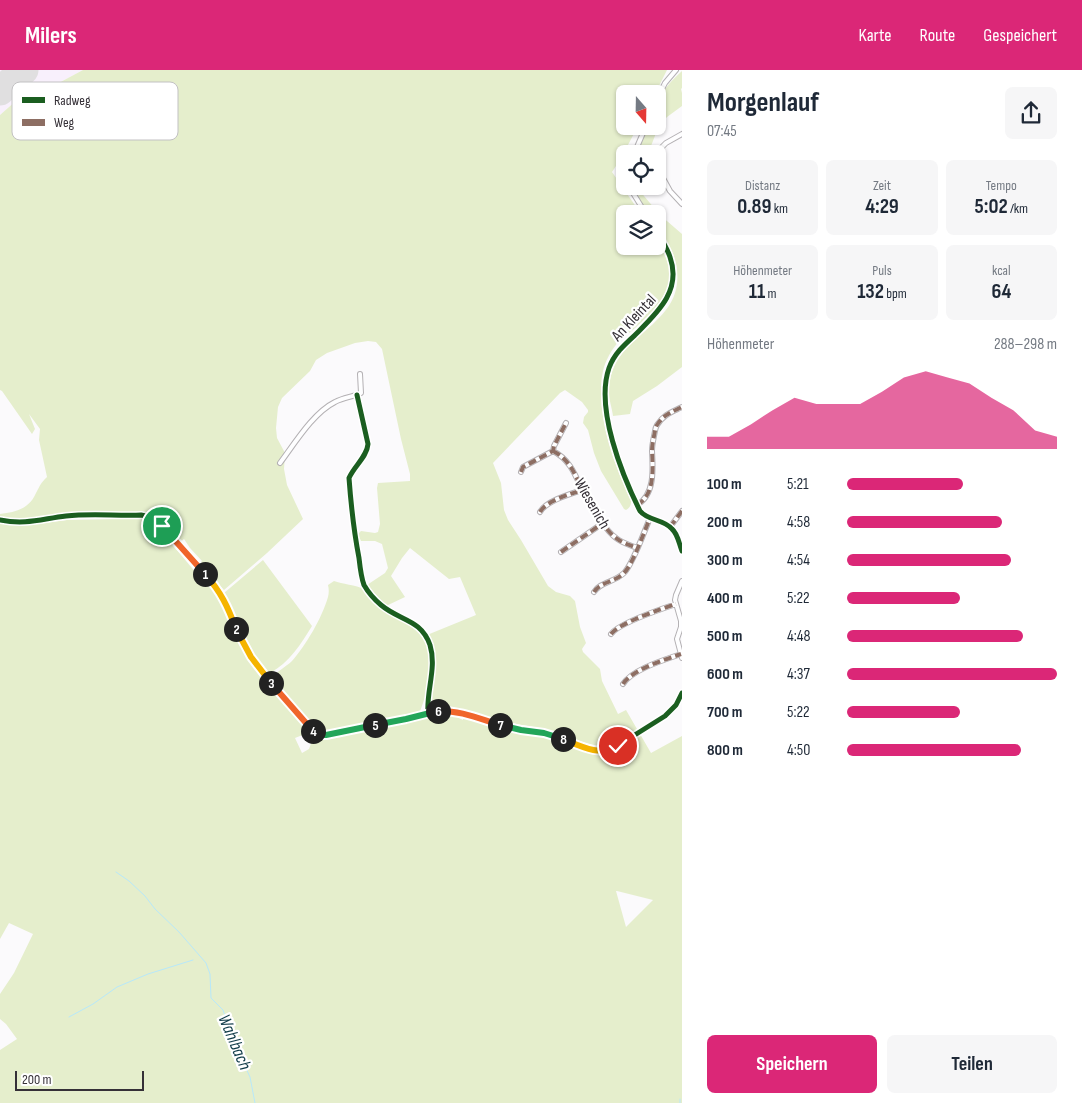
<!DOCTYPE html>
<html lang="de">
<head>
<meta charset="utf-8">
<style>
  :root { --surface:#fff; --page:#f6f6f7; --text:#1f2937; --muted:#747a83; --accent:#db2777 }
  body { margin:0; font-family:"Sofia Sans Condensed",sans-serif; background:var(--page); color:var(--text); height:100vh; display:flex; flex-direction:column; font-size:19px; white-space:nowrap }
  * { box-sizing:border-box; margin:0 }
  p { font-size:16px; color:var(--muted) }
  .icon { flex:none; width:28px; height:28px; fill:none; stroke:currentColor; stroke-width:2; stroke-linecap:round; stroke-linejoin:round }
  .map { position:relative; flex:1; overflow:hidden }
  .sheet { display:flex; flex-direction:column; background:var(--surface); width:400px }
  .sheet>* { flex:none }
  .needle { width:32px; rotate:160deg }
  .controls { position:absolute; left:616px; top:15px; display:grid; gap:10px }
  .controls a { display:grid; place-items:center; width:50px; height:50px; border-radius:8px; background:var(--surface); box-shadow:0 1px 4px #0004; font-size:25px }
  .scale { position:absolute; left:15px; bottom:12px; width:129px; box-sizing:border-box; padding-left:5px; border:2px solid #353037; border-top:0; font-size:14px; line-height:18px; white-space:nowrap; color:#353037; -webkit-text-stroke:4px #fff; paint-order:stroke }
  .pin { position:absolute; display:grid; place-items:center; width:42px; height:42px; color:#fff; margin:-21px; border:2px solid #fff; border-radius:50%; box-shadow:0 1px 5px #0007 }
  .km { position:absolute; width:25px; height:25px; margin:-12px; border-radius:50%; background:#222; color:#fff; font-size:14px; line-height:25px; text-align:center }
  .round { display:grid; place-items:center; flex:none; width:52px; height:52px; border-radius:8px; background:var(--page) }
  .summary { display:flex; align-items:center; justify-content:space-between; height:85px; padding:0 25px }
  h1 { font-size:28px; font-weight:700; line-height:38px }
  .figures { display:grid; grid-template-columns:repeat(3,1fr); gap:8px; height:85px; padding:5px 25px }
  .figures div { display:grid; align-content:center; border-radius:8px; background:var(--page); text-align:center }
  .figures b { font-size:21px; font-weight:700 }
  .figures small { font-size:14px; font-weight:400 }
  .figures p { font-size:14px }
  .chart { height:140px; padding:10px 25px }
  .chart p { display:flex; justify-content:space-between }
  .chart svg { width:100%; height:90px; margin-top:5px; fill:var(--accent); opacity:.7 }
  .action { display:flex; gap:10px; margin-top:auto; padding:10px 25px }
  .action a { flex:1; height:58px; border-radius:8px; background:var(--accent); color:#fff; font-size:20px; font-weight:700; line-height:58px; text-align:center }
  .action a+a { background:var(--page); color:var(--text) }
  ul { padding:0 25px; list-style:none; font-size:16px }
  li { display:grid; grid-template-columns:80px 60px 1fr; align-items:center; height:38px }
  li i { height:12px; border-radius:6px; background:var(--accent) }
  header { display:flex; align-items:center; gap:30px; box-sizing:border-box; height:70px; padding:0 25px; background:var(--accent); color:#fff }
  header strong { font-size:24px }
  nav { display:flex; gap:28px; margin-inline-start:auto; font-size:18px }
  main { display:flex; flex:1; min-height:0 }
  .map>svg:first-child { display:block }
  .built { fill:#f8f0fc }
  .green { fill:#e5eecc; fill-rule:evenodd }
  .lines { fill:none; stroke-linecap:round; stroke-linejoin:round }
  .stream { stroke:#b7e8fa; stroke-width:1 }
  .runway { stroke:#e0dfe0; stroke-width:29 }
  .street-casing { stroke:#b4b1b4; stroke-width:6 }
  .street { stroke:#fefeff; stroke-width:4 }
  .quiet { stroke:#8d6e63; stroke-width:4; stroke-dasharray:8 4; stroke-linecap:butt }
  .cycleway-casing { stroke:#fff; stroke-width:8 }
  .cycleway { stroke:#1b5e20; stroke-width:5 }
  .split-1-casing { stroke:#fff; stroke-width:10 }
  .split-2-casing { stroke:#fff; stroke-width:10 }
  .split-3-casing { stroke:#fff; stroke-width:10 }
  .split-4-casing { stroke:#fff; stroke-width:10 }
  .split-5-casing { stroke:#fff; stroke-width:10 }
  .split-6-casing { stroke:#fff; stroke-width:10 }
  .split-7-casing { stroke:#fff; stroke-width:10 }
  .split-8-casing { stroke:#fff; stroke-width:10 }
  .split-9-casing { stroke:#fff; stroke-width:10 }
  .split-1 { stroke:#f0652b; stroke-width:6 }
  .split-2 { stroke:#f5b400; stroke-width:6 }
  .split-3 { stroke:#f5b400; stroke-width:6 }
  .split-4 { stroke:#f0652b; stroke-width:6 }
  .split-5 { stroke:#22a559; stroke-width:6 }
  .split-6 { stroke:#22a559; stroke-width:6 }
  .split-7 { stroke:#f0652b; stroke-width:6 }
  .split-8 { stroke:#22a559; stroke-width:6 }
  .split-9 { stroke:#f5b400; stroke-width:6 }
  .labels { text-anchor:middle; stroke-width:4.5; stroke-linejoin:round; paint-order:stroke }
  .street-label { font-size:16px; fill:#353037; stroke:#fff }
  .water-label { font-size:18px; font-style:italic; fill:#113c49; stroke:#fff }
  .key { fill:#fff; stroke:#c2c1c3; stroke-width:1 }
  .key-label { font-size:14px; fill:#353037 }
</style>
</head>
<body>
<header>
<strong>Milers</strong>
<nav><a>Karte</a><a>Route</a><a>Gespeichert</a></nav>
</header>
<main>
<div class="map">
<svg width="682" height="1033" viewBox="0 0 682 1033">
  <rect width="100%" height="100%" fill="#fbfafc"/>
  <path class="built" d="M0,0H83L40,23L26,22L0,45Z"/>
  <path class="green" d="M83,0H667L655,24H625V56H638L620,90L612,102L641,144H625V176H658V171C663,182 670,193 670,207C670,212 668,216 666,221C659,236 646,248 634,259C629,263 624,267 619,271C612,279 605,291 603,301C600,314 601,327 602,339C606,374 617,399 631,431C631,435 630,438 626,440L624,439L601,401L594,383L588,360L583,353L584,347L588,342V340L582,332L565,320L560,323L493,393L501,413L504,440L508,450L521,470L548,516L556,522L570,526L575,531L580,557L586,573L582,579L583,582L600,599L602,611L618,644L626,640L637,659L611,677H595L541,659L518,656L465,641L444,637L430,639C433,612 439,590 427,565L476,545L460,507L449,509L410,478L402,488L391,506L405,527L386,536L367,515L385,503L388,498L382,474L375,471H361L358,464L361,461L375,463L378,462L380,454L377,418L378,413L410,411V404L401,369L382,279L376,272L368,271L355,273L327,283L316,290L310,301L282,328L278,337L276,358L277,368L285,383L284,399L287,415L303,449L267,483L224,520L199,494L202,491L190,478L184,469L179,473H171L202,510L210,512L215,517L224,535L246,584L310,662L295,668L302,683L309,679L313,668L342,667L343,665L439,643L453,644L455,646L463,650V647L511,661L544,667L610,686L612,682L640,664L651,683L682,666V1033H0V980L17,969L6,954L0,949V924L14,903L33,864L9,853L0,869V452L22,456L67,450L121,449L123,444L52,445L32,450H11L0,448V444C16,442 29,439 36,423C41,414 40,414 47,407L39,370L40,359L29,344L35,359L32,364L2,321L0,320V45L26,22L40,23ZM616,821H617L653,830L626,857Z
    M682,1V18L681,19L682,23V36L667,47L658,58L651,76V84H636L648,56H658C658,49 656,39 658,32C661,21 673,9 682,1Z
    M639,120L660,145L682,164V297L657,316L633,331L630,344L613,346C612,338 609,330 609,323C609,288 630,275 653,254C662,245 671,236 675,223C680,207 677,190 669,175C666,170 660,165 658,159C656,155 658,148 658,144H648L638,128Z
    M263,490L312,556C301,574 289,593 270,603H266L249,582L242,569L224,523Z
    M334,511C342,514 356,515 364,519C368,521 370,527 373,531C377,536 382,540 388,543C398,549 410,552 419,560C440,579 428,622 419,644L323,663L314,660L286,628L272,609C275,602 286,597 292,591C306,575 322,548 328,527C329,523 329,519 328,515Z"/>
  <g class="lines">
    <path class="stream" d="M116,802L129,811L145,826L155,839L179,862L206,893L210,904L211,928L223,940L236,978L243,992L250,1007L255,1033
      M69,947L93,934L117,917L148,904L193,890
      M680,1033V1029"/>
    <path class="runway" d="M0,21L24,0"/>
    <defs>
      <path id="street" d="M658,27L665,13L676,0
        M634,84L646,56
        M655,84L666,73L682,64
        M625,99L623,105L625,112
        M658,99L670,121L682,134
        M631,116L633,123L646,144
        M658,163C662,171 667,178 670,187C682,221 657,243 635,265C624,275 614,284 609,298C595,338 622,405 640,441C648,451 664,449 672,459C678,464 679,474 682,481
        M357,325L368,374C367,387 354,396 349,408C351,435 354,462 359,488C360,497 361,507 364,515C368,522 375,530 381,535C400,551 421,549 430,575C437,598 426,621 428,644
        M553,381C571,390 576,407 584,424C590,436 606,461 616,468C622,473 630,475 637,478
        M280,393C295,373 313,343 335,332C344,327 353,327 361,323L360,304
        M521,402L523,397L553,381L554,376L566,353
        M637,435C655,425 653,399 652,381C652,376 653,371 654,366C655,362 655,358 657,355C664,344 672,342 682,337
        M540,442C546,431 570,424 582,420
        M0,450C26,455 41,449 66,446C91,443 116,446 141,445L150,447L154,449L215,515L225,533L238,564L251,587L309,657L314,663L326,665L406,649L438,641L447,640L475,647L500,655L544,663L594,680L605,681L614,678L665,646L676,635L682,623
        M670,457L682,441
        M561,482L603,453
        M682,511L676,525L675,530L681,551V557L677,569L682,588
        M594,522C600,512 615,512 624,503C633,494 644,462 650,448
        M611,564C619,553 661,539 676,534
        M623,614C633,599 664,590 681,584"/>
    </defs>
    <use href="#street" class="street-casing"/>
    <use href="#street" class="street"/>
    <path class="quiet" d="M553,381C571,390 576,407 584,424C590,436 606,461 616,468C622,473 630,475 637,478
      M521,402L523,397L553,381L554,376L566,353
      M637,435C655,425 653,399 652,381C652,376 653,371 654,366C655,362 655,358 657,355C664,344 672,342 682,337
      M540,442C546,431 570,424 582,420
      M670,457L682,441
      M561,482L603,453
      M594,522C600,512 615,512 624,503C633,494 644,462 650,448
      M611,564C619,553 661,539 676,534
      M623,614C633,599 664,590 681,584"/>
    <defs>
      <path id="cycleway" d="M658,163C662,171 667,178 670,187C682,221 657,243 635,265C624,275 614,284 609,298C595,338 622,405 640,441C648,451 664,449 672,459C678,464 679,474 682,481
        M357,325L368,374C367,387 354,396 349,408C351,435 354,462 359,488C360,497 361,507 364,515C368,522 375,530 381,535C400,551 421,549 430,575C437,598 426,621 428,644
        M0,450C26,455 41,449 66,446C91,443 116,446 141,445L150,447L154,449L215,515L225,533L238,564L251,587L309,657L314,663L326,665L406,649L438,641L447,640L475,647L500,655L544,663L594,680L605,681L614,678L665,646L676,635L682,623"/>
    </defs>
    <use href="#cycleway" class="cycleway-casing"/>
    <use href="#cycleway" class="cycleway"/>
  </g>
  <g class="lines">
    <defs>
      <path id="split-1" d="M162,456L205,504"/>
      <path id="split-2" d="M205,504C221,522 228,537 236,559"/>
      <path id="split-3" d="M236,559L251,587L271,613"/>
      <path id="split-4" d="M271,613L313,661"/>
      <path id="split-5" d="M313,661L321,665H326L375,655"/>
      <path id="split-6" d="M375,655L406,649L438,641"/>
      <path id="split-7" d="M438,641C459,640 480,649 500,655"/>
      <path id="split-8" d="M500,655L521,660L544,663L563,669"/>
      <path id="split-9" d="M563,669C580,676 600,687 618,676"/>
    </defs>
    <use href="#split-1" class="split-1-casing"/>
    <use href="#split-2" class="split-2-casing"/>
    <use href="#split-3" class="split-3-casing"/>
    <use href="#split-4" class="split-4-casing"/>
    <use href="#split-5" class="split-5-casing"/>
    <use href="#split-6" class="split-6-casing"/>
    <use href="#split-7" class="split-7-casing"/>
    <use href="#split-8" class="split-8-casing"/>
    <use href="#split-9" class="split-9-casing"/>
    <use href="#split-1" class="split-1"/>
    <use href="#split-2" class="split-2"/>
    <use href="#split-3" class="split-3"/>
    <use href="#split-4" class="split-4"/>
    <use href="#split-5" class="split-5"/>
    <use href="#split-6" class="split-6"/>
    <use href="#split-7" class="split-7"/>
    <use href="#split-8" class="split-8"/>
    <use href="#split-9" class="split-9"/>
  </g>
  <g class="labels">
    <g class="street-label">
      <text transform="translate(633 247) rotate(-47)" y="6">An Kleintal</text>
      <text transform="translate(593 433) rotate(60)" y="6">Wiesenich</text>
    </g>
    <g class="water-label">
      <text transform="translate(235 972) rotate(67)" y="6">Wahlbach</text>
    </g>
  </g>
  <rect x="12" y="12" width="166" height="58" rx="8" class="key"/>
  <rect x="22" y="27" width="23" height="6" fill="#1b5e20"/>
  <rect x="22" y="49" width="23" height="7" fill="#8d6e63"/>
  <g class="key-label">
    <text x="54" y="35">Radweg</text>
    <text x="54" y="57">Weg</text>
  </g>
</svg>
<div class="controls">
<a><svg class="needle" viewBox="-14 -14 28 28"><path d="M0-13l5 13h-10z" fill="#e53935"/><path d="M0 13l5-13h-10z" fill="#747a83"/></svg></a>
<a><svg class="icon" aria-label="locate" viewBox="0 0 24 24"><circle cx="12" cy="12" r="6"/><path d="M12 2v4M12 18v4M2 12h4M18 12h4"/></svg></a>
<a><svg class="icon" aria-label="layers" viewBox="0 0 24 24"><path d="M12 4l9 5-9 5-9-5zM3 14l9 5 9-5"/></svg></a>
</div>
<div class="scale">200 m</div>
<div class="pin" style="left:162px;top:456px;background:#1e9e55"><svg class="icon" aria-label="arrive" viewBox="0 0 24 24"><path d="M6 21V4h12l-3 4 3 4H6"/></svg></div>
<div class="pin" style="left:618px;top:676px;background:#d93025"><svg class="icon" aria-label="check" viewBox="0 0 24 24"><path d="M5 12l5 5 9-10"/></svg></div>
<b class="km" style="left:205px;top:504px">1</b>
<b class="km" style="left:236px;top:559px">2</b>
<b class="km" style="left:271px;top:613px">3</b>
<b class="km" style="left:313px;top:661px">4</b>
<b class="km" style="left:375px;top:655px">5</b>
<b class="km" style="left:438px;top:641px">6</b>
<b class="km" style="left:500px;top:655px">7</b>
<b class="km" style="left:563px;top:669px">8</b>
</div>
<section class="sheet">
<div class="summary"><div><h1>Morgenlauf</h1><p>07:45</p></div><a class="round"><svg class="icon" aria-label="share" viewBox="0 0 24 24"><path d="M12 15V3M7 8l5-5 5 5M5 13v7h14v-7"/></svg></a></div>
<div class="figures">
<div><p>Distanz</p><b>0.89<small> km</small></b></div>
<div><p>Zeit</p><b>4:29</b></div>
<div><p>Tempo</p><b>5:02<small> /km</small></b></div>
</div>
<div class="figures">
<div><p>Höhenmeter</p><b>11<small> m</small></b></div>
<div><p>Puls</p><b>132<small> bpm</small></b></div>
<div><p>kcal</p><b>64</b></div>
</div>
<div class="chart"><p><span>Höhenmeter</span>288–298 m</p>
<svg viewBox="0 0 160 44" preserveAspectRatio="none"><path d="M0 44V38L10 38L20 32L30 25L40 19L50 22L60 22L70 22L80 16L90 9L100 6L110 9L120 12L130 19L140 25L150 35L160 38V44z"/></svg>
</div>
<ul>
<li><b>100 m</b>5:21<i style="width:55%"></i></li>
<li><b>200 m</b>4:58<i style="width:74%"></i></li>
<li><b>300 m</b>4:54<i style="width:78%"></i></li>
<li><b>400 m</b>5:22<i style="width:54%"></i></li>
<li><b>500 m</b>4:48<i style="width:84%"></i></li>
<li><b>600 m</b>4:37<i style="width:100%"></i></li>
<li><b>700 m</b>5:22<i style="width:54%"></i></li>
<li><b>800 m</b>4:50<i style="width:83%"></i></li>
</ul>
<div class="action"><a>Speichern</a><a>Teilen</a></div>
</section>
</main>
</body>
</html>
